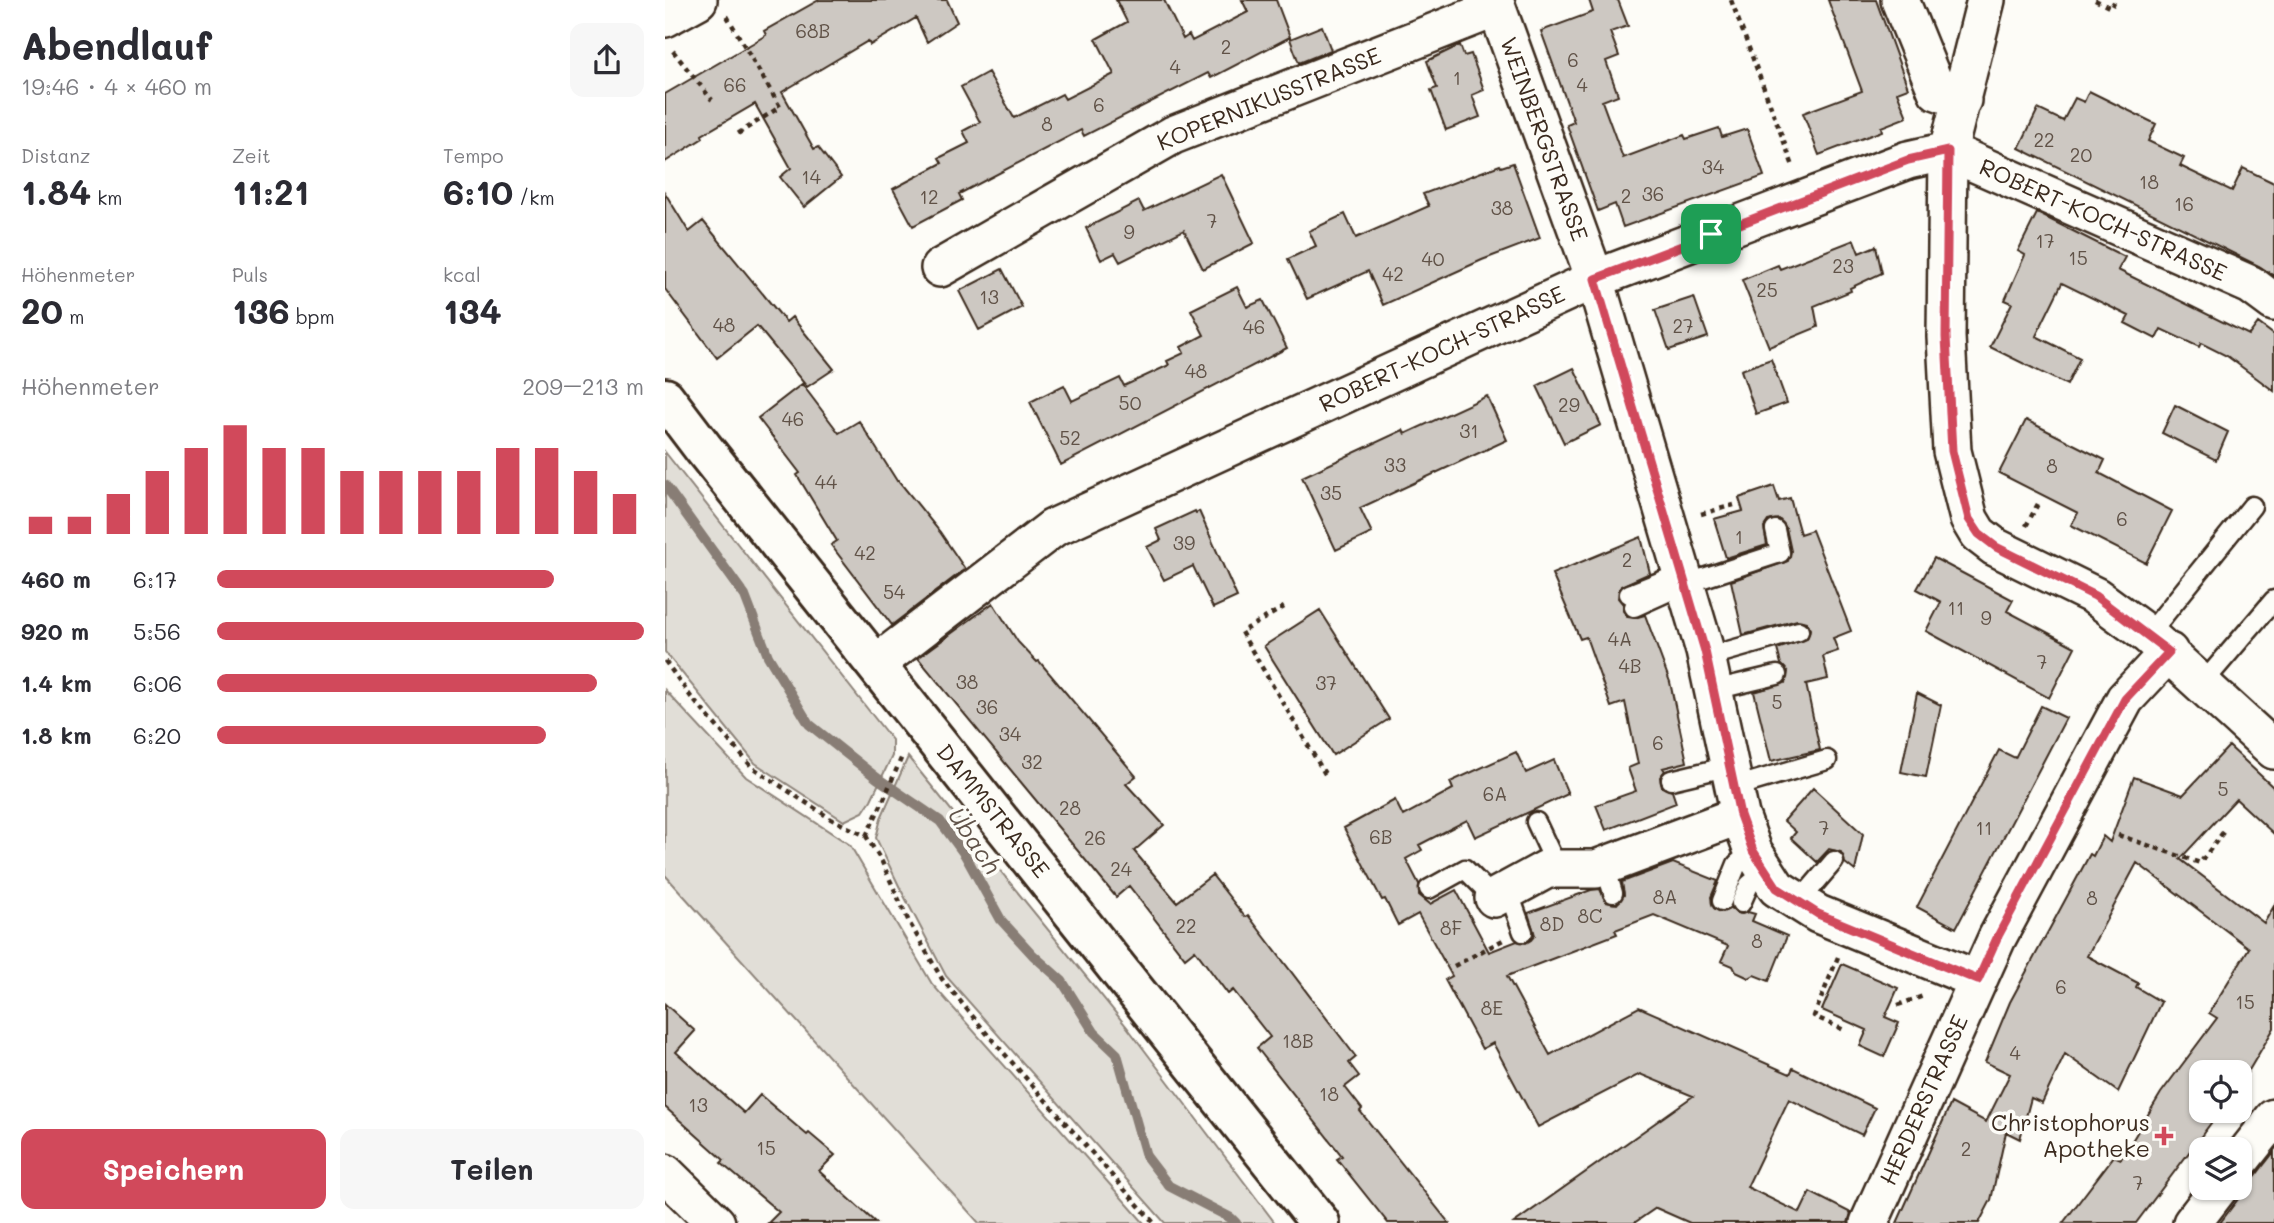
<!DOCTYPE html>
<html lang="de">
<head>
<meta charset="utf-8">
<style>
  :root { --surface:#fff; --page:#f7f7f7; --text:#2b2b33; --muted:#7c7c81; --accent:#d1495b }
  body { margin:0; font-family:Mali,sans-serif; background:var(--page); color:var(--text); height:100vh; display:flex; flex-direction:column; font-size:26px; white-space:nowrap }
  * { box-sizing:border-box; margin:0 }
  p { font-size:23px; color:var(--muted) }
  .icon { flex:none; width:38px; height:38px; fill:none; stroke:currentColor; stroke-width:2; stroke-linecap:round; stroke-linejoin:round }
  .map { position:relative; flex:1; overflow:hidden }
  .sheet { display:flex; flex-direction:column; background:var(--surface); width:665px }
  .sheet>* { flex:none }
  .controls { position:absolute; left:1524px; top:1060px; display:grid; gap:14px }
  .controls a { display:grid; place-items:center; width:63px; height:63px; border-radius:14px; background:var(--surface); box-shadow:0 2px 5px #0004; font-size:35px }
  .pin { position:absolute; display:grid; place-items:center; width:60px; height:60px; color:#fff; margin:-30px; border-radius:14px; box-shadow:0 4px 10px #0006 }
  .round { display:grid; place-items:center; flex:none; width:74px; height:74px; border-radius:14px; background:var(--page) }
  .summary { display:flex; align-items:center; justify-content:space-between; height:119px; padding:0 21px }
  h1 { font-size:38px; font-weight:800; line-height:52px }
  .metrics { display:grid; grid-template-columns:repeat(3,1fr); gap:10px; height:119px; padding:7px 21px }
  .metrics div { display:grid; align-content:center }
  .metrics b { font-size:35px; font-weight:800 }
  .metrics small { font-size:19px; font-weight:400 }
  .metrics p { font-size:19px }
  .chart { height:196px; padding:14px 21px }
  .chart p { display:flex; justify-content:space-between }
  .chart svg { width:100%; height:126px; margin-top:7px; stroke:var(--accent); stroke-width:6 }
  .primary-button { display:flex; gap:14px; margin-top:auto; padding:14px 21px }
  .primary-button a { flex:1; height:80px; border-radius:14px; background:var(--accent); color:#fff; font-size:28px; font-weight:800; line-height:80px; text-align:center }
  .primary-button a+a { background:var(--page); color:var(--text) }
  ul { padding:0 21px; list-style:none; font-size:23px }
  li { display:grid; grid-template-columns:112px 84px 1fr; align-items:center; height:52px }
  li i { height:18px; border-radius:9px; background:var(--accent) }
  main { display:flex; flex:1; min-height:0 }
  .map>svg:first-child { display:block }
  .green { fill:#e1ded7; stroke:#8e847a; stroke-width:2 }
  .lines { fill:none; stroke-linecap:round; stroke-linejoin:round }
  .stream { stroke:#887d74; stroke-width:10 }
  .building { fill:#cdc8c2; stroke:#3b2a1e; stroke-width:2 }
  .service-casing { stroke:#3b2a1e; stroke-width:23 }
  .minor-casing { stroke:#3b2a1e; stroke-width:42 }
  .tertiary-casing { stroke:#3b2a1e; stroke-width:44 }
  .path { stroke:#3b2a1e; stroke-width:4.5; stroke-dasharray:5 5; stroke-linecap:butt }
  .service { stroke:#fdfcf7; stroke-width:18 }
  .minor { stroke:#fdfcf7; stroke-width:37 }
  .tertiary { stroke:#fdfcf7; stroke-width:38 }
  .route-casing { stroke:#fff; stroke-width:14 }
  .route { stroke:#d1495b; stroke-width:9 }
  .poi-dot { fill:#d1495b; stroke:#fdfcf7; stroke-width:2.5 }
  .labels { text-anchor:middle; stroke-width:7; stroke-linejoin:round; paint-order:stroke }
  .number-label { font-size:19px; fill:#605247 }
  .street-label { font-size:23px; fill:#3b2a1e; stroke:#fdfcf7 }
  .poi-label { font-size:23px; fill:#3b2a1e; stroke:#fdfcf7; text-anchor:end }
  .water-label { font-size:24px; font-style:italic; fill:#615349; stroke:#fdfcf7 }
</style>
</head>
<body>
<main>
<section class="sheet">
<div class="summary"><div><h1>Abendlauf</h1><p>19:46 · 4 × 460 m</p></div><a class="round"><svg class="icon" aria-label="share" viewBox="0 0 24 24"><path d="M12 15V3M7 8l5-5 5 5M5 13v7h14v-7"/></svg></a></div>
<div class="metrics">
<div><p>Distanz</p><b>1.84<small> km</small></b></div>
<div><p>Zeit</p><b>11:21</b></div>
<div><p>Tempo</p><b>6:10<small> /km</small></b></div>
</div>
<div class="metrics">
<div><p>Höhenmeter</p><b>20<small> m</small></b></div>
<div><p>Puls</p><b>136<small> bpm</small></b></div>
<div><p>kcal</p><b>134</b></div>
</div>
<div class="chart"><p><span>Höhenmeter</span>209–213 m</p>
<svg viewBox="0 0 160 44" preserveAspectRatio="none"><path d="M5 44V38M15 44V38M25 44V30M35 44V22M45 44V14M55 44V6M65 44V14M75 44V14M85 44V22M95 44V22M105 44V22M115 44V22M125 44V14M135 44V14M145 44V22M155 44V30"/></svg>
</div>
<ul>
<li><b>460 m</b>6:17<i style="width:79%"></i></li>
<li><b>920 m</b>5:56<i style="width:100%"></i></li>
<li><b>1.4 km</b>6:06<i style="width:89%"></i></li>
<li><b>1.8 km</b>6:20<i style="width:77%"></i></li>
</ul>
<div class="primary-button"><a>Speichern</a><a>Teilen</a></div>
</section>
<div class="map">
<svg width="1609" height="1223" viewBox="0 0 1609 1223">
  <rect width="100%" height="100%" fill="#fdfcf7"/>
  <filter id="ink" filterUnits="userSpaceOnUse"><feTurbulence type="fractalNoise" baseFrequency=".0143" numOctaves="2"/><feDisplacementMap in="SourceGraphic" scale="14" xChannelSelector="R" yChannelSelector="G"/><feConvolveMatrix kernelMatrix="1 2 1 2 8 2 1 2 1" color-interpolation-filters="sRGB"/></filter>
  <g filter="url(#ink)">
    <path class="green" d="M0,452L227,740V756L206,800L198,812L179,821L90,763L0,652Z
      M0,690L81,777L185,845L267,984L479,1223H314L0,875Z
      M243,757L462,1027L610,1223H500L281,976L236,890L211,838L216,818Z"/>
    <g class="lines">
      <path class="stream" d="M0,485L80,596L103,656L144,724L212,778L275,821L300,855L336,920L368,955L397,981L429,1032L452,1054L481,1156L504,1186L566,1218L571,1223"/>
    </g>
    <path class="building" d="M154,0H282L292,22L262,42L251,18L205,45L203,41L117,92L149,149L153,147L176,177L139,207L115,177L126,168L90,104L37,135L38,138L0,162V94L88,43L101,35L99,31Z
      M451,0H499L518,39L524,35L527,41L583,12L577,0H611L625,37L546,78L543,73L419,136L416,130L294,194L297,200L248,226L228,189L277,163L274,158L304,143L298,131L315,122L296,87L323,72L349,118L397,94L400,99L449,74L431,39L462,22Z
      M924,0H953L963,26L945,32L954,56L941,61L953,95L937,101L958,158L1019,135L1021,139L1054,128L1057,137L1082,129L1099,176L958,227L950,204L933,211L902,125L909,122L876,31L928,12Z
      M1163,0H1211L1243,88L1232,92L1242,117L1216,127L1217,131L1154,155L1138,113L1197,91Z
      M657,26L666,50L634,63L625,39Z
      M795,45L799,56L806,54L819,90L807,95L815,117L781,130L766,90L772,88L762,61Z
      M1424,91L1491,124L1483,141L1519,158L1515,166L1567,191L1578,168L1609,183V276L1594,266L1354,148L1373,109L1398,121L1410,98L1419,102Z
      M848,163L875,238L817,260L718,305L703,271L642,299L623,259L651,246L644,231L680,214L691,238L764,206L758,194L835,165L836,167Z
      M556,174L589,243L538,269L519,230L455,262L450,253L436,260L421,228L474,201L479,211Z
      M0,193L24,232L38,221L121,322L127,317L169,369L142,387L92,326L52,358L0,289Z
      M1372,213L1460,257L1453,270L1584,335L1593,323L1609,335V391L1562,356L1536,343L1534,347L1496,329L1491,339L1460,323L1464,316L1397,283L1371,336L1415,358L1402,385L1325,347L1347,303L1340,300L1360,255L1353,251Z
      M1189,240L1194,253L1211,246L1217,273L1185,288L1186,291L1149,306L1153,327L1104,347L1077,280L1113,265L1115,269Z
      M337,269L357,307L314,330L294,291Z
      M572,287L582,307L598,300L622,348L396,465L365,402L399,385L407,401L455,378L459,386L504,365L502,361L519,353L516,347L539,335L526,310Z
      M1029,297L1043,337L1004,350L990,310Z
      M1106,359L1122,403L1091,414L1076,370Z
      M909,368L936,425L899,443L872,386Z
      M137,384L174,433L194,421L232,481L233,480L275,532L300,569L227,625L166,545L172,541L132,475L135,473L93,418Z
      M822,396L842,440L695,508L707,533L671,550L637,477L738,430L740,434Z
      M1510,405L1563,432L1551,460L1497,433Z
      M1361,420L1440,460L1434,473L1507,511L1481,563L1406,525L1413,513L1334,473Z
      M1109,486L1114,501L1125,498L1135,534L1147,530L1186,631L1168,638L1173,651L1158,656L1163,679L1141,684L1155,750L1106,761L1089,692L1120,683L1123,672L1116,664L1112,649L1142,639L1145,629L1141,622L1132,620L1078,635L1066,581L1123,561L1126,551L1121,528L1114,519L1103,521L1099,527L1102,545L1061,558L1049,519L1078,511L1074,498Z
      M530,511L531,513L534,511L572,597L548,608L528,566L499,580L482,547L496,540L491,529Z
      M976,537L985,573L956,586L953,598L958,604V611L963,617L969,618L980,615L1005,682L1022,762L998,768L1000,771L995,777L997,787L1007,791L1011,803L941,830L931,805L971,791L963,768L973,764L960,702L946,707L921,637L915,639L887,574Z
      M1269,558L1348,600L1342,611L1410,647L1384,698L1261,631L1276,602L1252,589Z
      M328,603L353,642L372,662L374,661L471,776L461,784L499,825L469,851L512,902L547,875L580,917L583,915L691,1057L684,1063L694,1076L680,1087L697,1109L695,1111L784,1223H723L672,1159L677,1156L592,1048L605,1037L568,990L563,994L530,950L520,958L464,886L451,897L253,658Z
      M655,610L724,719L668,755L599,646Z
      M1252,693L1276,705L1261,777L1236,772Z
      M1376,706L1401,718L1291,928L1252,907L1334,750L1350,758Z
      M1564,746L1609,788V834L1571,799L1515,859L1599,923L1609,906V1028L1580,1077L1575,1084V1073H1536V1111H1555L1471,1223H1398L1449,1156L1456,1159L1496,1093L1552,1018L1544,1013L1584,948L1472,863L1422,956L1473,983L1471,987L1496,1002L1453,1092L1400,1054L1377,1103L1366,1098L1355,1139L1341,1132L1326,1200L1314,1223H1232L1286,1103L1321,1122L1345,1074L1320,1062L1345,1002L1425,854L1428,856L1438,836L1445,842L1469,777L1518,795Z
      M851,752L861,773L889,760L903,794L810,837L802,820L754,845L757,850L741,859L754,884V895L765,904L791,890L824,952L852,941L861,943L866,940L870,935L863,913L926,890L935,889L941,902L952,904L959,895L957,882L1008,863L1053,881L1046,897L1049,908L1058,912L1066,908L1071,913L1077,914L1083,912L1090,914L1087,921L1122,936L1104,981L1089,975L1084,978L1071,972L1068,966L1056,961L1063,946L989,915L950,930L952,934L842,976L885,1055L974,1007L1125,1074L1128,1068L1210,1108L1197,1135L1124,1099L1082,1187L1135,1213L1145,1192L1186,1213L1183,1223H1025L991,1208L969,1223H849L1028,1096L975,1074L873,1127L828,1043L817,1049L780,980L787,976L753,914L733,925L720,899L717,900L679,828L730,800L738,816L788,789L785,782Z
      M1148,788L1198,834L1190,871L1180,863L1176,852L1164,849L1152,862L1126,838L1131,832L1119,821Z
      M1177,964L1233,988L1220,1017L1234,1023L1219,1057L1195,1046L1202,1030L1157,1010Z
      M0,1004L30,1031L11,1052L79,1113L95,1095L142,1135L144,1133L170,1155L154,1171L211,1223H103L114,1212L56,1163L59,1160L0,1107Z
      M1609,1152V1223H1555L1598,1166Z"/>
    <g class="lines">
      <defs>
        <path id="service" d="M964,594L1017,573
          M969,607L1020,584L1115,553L1110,530
          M1483,635L1587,506
          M1042,657L1134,631
          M1538,683L1609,600
          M1049,690L1112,675
          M1006,780L1065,766
          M1070,787L1162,760
          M871,822L893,869
          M940,866L948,893
          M764,889L800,869L829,898
          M843,891L858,932
          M1057,901L1072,864L1088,851
          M1134,902L1169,861
          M1076,903L1084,885L1101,871"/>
        <path id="minor" d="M829,0L930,279L1040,651L1075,815L1088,851L1112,888L1153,914L1313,980
          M1235,0L1272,91L1297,100
          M1321,0L1283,151L1281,337L1287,451L1304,519L1313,534L1330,547L1430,596L1483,635L1609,750
          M0,18L33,0
          M275,268L508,135L831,8
          M211,664L388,528L930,279L1243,160L1283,151L1586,285L1609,302
          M829,898L882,869H931L1075,815
          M1575,1161L1609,1118
          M0,1173L51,1223
          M1204,1223L1332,938L1460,699L1504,652
          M1527,1223L1554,1188"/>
        <path id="tertiary" d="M0,398L38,448L655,1223"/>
      </defs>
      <use href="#service" class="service-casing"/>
      <use href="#minor" class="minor-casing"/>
      <use href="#tertiary" class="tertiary-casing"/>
      <path class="path" d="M1066,0L1128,166
        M1430,0L1446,8L1450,0
        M62,16L115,107L71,135
        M8,51L47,100
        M1036,514L1069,505
        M1361,526L1374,502
        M619,607L576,632L660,774
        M0,661L26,697L87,767L166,819L201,836L217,862L244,922L277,979L323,1035L489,1223
        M1453,835L1535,863L1559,831
        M201,836L218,801L238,754
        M1173,957L1149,1016L1181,1031
        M789,966L838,940
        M1233,1005L1261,995"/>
      <use href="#service" class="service"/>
      <use href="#minor" class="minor"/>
      <use href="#tertiary" class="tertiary"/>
    </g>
  </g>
  <g class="lines" filter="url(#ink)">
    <defs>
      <path id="route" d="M1283,151L1281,337L1287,451L1304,519L1314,534L1331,547L1430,596L1504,652L1460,699L1332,938L1313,980L1153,914L1112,888L1088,851L1075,815L1040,651L930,279L1243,160Z"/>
    </defs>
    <use href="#route" class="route-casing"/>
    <use href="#route" class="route"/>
  </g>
  <path class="poi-dot" d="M1495.5 1125.5h7v7h7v7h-7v7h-7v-7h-7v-7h7z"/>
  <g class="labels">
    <g class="number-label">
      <text x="148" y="38">68B</text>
      <text x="561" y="54">2</text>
      <text x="908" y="67">6</text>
      <text x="510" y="74">4</text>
      <text x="792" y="85">1</text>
      <text x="70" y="92">66</text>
      <text x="917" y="92">4</text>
      <text x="434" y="112">6</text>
      <text x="382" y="131">8</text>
      <text x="1379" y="147">22</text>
      <text x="1416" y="162">20</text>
      <text x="1048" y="174">34</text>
      <text x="146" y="184">14</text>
      <text x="1484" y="189">18</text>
      <text x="988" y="201">36</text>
      <text x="961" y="203">2</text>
      <text x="264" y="204">12</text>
      <text x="1519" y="211">16</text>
      <text x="837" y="215">38</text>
      <text x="547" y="228">7</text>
      <text x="464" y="239">9</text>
      <text x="1380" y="248">17</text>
      <text x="1413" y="265">15</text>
      <text x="768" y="266">40</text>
      <text x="1178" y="273">23</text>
      <text x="728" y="281">42</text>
      <text x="1102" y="297">25</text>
      <text x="324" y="304">13</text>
      <text x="59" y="332">48</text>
      <text x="1018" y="333">27</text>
      <text x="589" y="334">46</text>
      <text x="531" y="378">48</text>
      <text x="465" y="410">50</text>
      <text x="904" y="412">29</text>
      <text x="128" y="426">46</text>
      <text x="804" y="438">31</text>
      <text x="405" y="445">52</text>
      <text x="730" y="472">33</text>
      <text x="1387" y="473">8</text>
      <text x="161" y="489">44</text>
      <text x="666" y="500">35</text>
      <text x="1457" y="526">6</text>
      <text x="1074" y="544">1</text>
      <text x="519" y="550">39</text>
      <text x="200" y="560">42</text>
      <text x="962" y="567">2</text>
      <text x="229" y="599">54</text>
      <text x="1291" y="615">11</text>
      <text x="1321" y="625">9</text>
      <text x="955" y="646">4A</text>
      <text x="1377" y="669">7</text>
      <text x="965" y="673">4B</text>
      <text x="302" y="689">38</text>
      <text x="661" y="690">37</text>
      <text x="1112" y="709">5</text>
      <text x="322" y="714">36</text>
      <text x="345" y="741">34</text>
      <text x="993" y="750">6</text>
      <text x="367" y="769">32</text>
      <text x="1558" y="796">5</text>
      <text x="830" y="801">6A</text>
      <text x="405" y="815">28</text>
      <text x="1159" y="835">7</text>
      <text x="1319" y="835">11</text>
      <text x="716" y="844">6B</text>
      <text x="430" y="845">26</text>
      <text x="456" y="876">24</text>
      <text x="1000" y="904">8A</text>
      <text x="1427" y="905">8</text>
      <text x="925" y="923">8C</text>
      <text x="887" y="931">8D</text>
      <text x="521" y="933">22</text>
      <text x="786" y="935">8F</text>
      <text x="1092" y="948">8</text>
      <text x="1396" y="994">6</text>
      <text x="1580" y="1009">15</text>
      <text x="827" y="1015">8E</text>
      <text x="633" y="1048">18B</text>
      <text x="1350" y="1060">4</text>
      <text x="664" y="1101">18</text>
      <text x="33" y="1112">13</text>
      <text x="101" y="1155">15</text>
      <text x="1301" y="1156">2</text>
      <text x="1473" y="1190">7</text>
    </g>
    <g class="street-label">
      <text transform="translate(604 99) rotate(-22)" y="8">KOPERNIKUSSTRASSE</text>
      <text transform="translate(879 139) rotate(70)" y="8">WEINBERGSTRASSE</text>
      <text transform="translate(1438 220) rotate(24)" y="8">ROBERT-KOCH-STRASSE</text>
      <text transform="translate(777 349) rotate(-25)" y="8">ROBERT-KOCH-STRASSE</text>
      <text transform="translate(328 811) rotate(51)" y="8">DAMMSTRASSE</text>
      <text transform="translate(1259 1100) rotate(-66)" y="8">HERDERSTRASSE</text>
    </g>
    <g class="poi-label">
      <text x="1485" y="1131">Christophorus<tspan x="1485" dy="26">Apotheke</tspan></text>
    </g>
    <g class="water-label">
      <text transform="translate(309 841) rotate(56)" y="8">Übach</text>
    </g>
  </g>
</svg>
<div class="controls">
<a><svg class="icon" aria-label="locate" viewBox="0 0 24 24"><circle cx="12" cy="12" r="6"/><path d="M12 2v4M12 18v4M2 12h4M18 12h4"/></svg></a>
<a><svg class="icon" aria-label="layers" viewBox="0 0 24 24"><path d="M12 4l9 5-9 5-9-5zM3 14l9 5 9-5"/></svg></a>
</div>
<div class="pin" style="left:1046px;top:234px;background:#1e9e55"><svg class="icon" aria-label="arrive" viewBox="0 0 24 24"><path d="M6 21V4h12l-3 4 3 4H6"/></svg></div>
</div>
</main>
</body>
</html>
